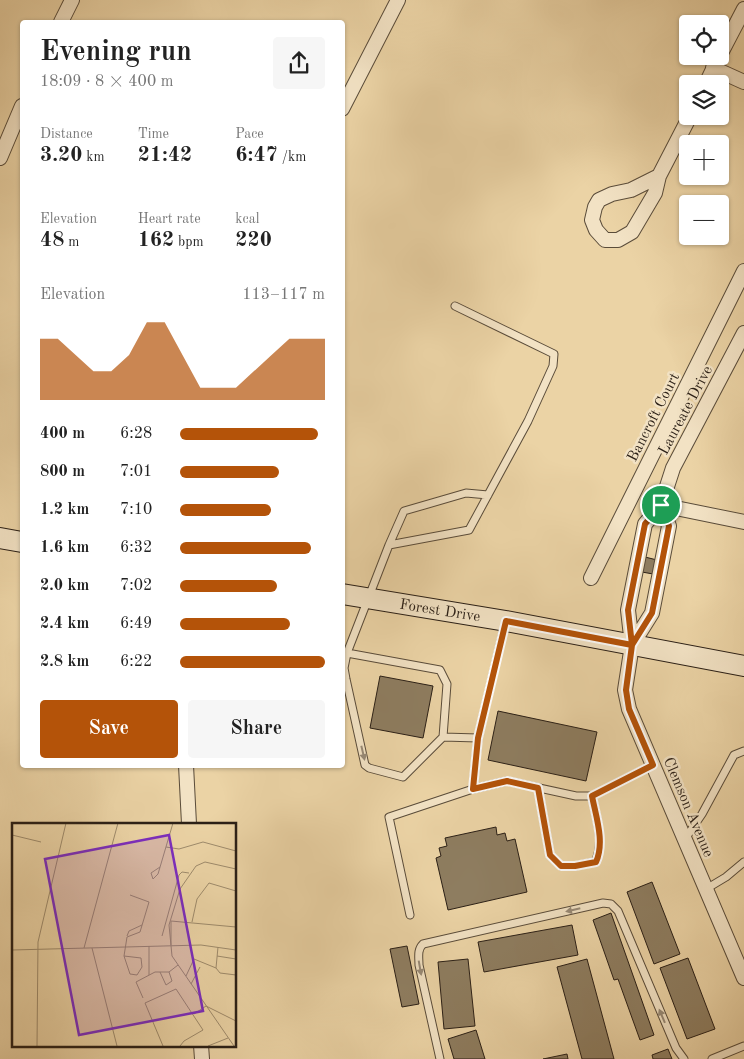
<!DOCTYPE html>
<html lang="en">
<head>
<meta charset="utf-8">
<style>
  :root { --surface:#fff; --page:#f6f6f6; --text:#222; --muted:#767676; --accent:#b45309 }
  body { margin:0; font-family:"Old Standard TT",serif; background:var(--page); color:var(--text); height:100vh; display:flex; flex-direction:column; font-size:19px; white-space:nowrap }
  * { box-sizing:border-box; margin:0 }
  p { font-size:16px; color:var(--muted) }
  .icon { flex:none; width:28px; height:28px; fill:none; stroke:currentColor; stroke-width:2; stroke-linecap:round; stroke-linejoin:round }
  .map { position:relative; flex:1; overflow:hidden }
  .panel { position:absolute; left:20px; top:20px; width:325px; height:748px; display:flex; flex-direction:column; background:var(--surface); border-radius:5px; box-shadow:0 1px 4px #0004 }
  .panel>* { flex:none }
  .tools { position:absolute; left:679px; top:15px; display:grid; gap:10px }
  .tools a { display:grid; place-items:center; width:50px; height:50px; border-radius:5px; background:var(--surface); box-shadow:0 1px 4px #0004; font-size:25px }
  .pin { position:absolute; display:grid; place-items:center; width:42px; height:42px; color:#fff; margin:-21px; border:2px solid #fff; border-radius:50%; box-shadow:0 1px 5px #0007 }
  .round { display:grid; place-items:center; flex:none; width:52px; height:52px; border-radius:5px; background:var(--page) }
  .overview { display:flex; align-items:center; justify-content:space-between; height:85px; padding:0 20px }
  h1 { font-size:28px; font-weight:600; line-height:38px }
  .stats { display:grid; grid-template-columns:repeat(3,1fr); gap:8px; height:85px; padding:5px 20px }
  .stats div { display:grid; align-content:center }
  .stats b { font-size:21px; font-weight:600 }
  .stats small { font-size:14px; font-weight:400 }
  .stats p { font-size:14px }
  .chart { height:140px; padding:10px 20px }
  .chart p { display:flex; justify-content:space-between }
  .chart svg { width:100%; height:90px; margin-top:5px; fill:var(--accent); opacity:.7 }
  .cta { display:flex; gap:10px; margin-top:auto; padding:10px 20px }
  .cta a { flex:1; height:58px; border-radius:5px; background:var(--accent); color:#fff; font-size:20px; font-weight:600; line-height:58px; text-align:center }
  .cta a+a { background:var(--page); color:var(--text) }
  ul { padding:0 20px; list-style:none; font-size:16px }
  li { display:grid; grid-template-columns:80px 60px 1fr; align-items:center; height:38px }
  li i { height:12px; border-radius:6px; background:var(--accent) }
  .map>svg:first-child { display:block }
  .building { fill:#8e7d60; stroke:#2a1f16 }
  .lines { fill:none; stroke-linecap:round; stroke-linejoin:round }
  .service-casing { stroke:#5a4c3a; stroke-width:9 }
  .minor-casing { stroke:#5a4c3a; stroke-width:16 }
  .secondary-casing { stroke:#2a1f16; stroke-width:22 }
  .service { stroke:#f2e2c4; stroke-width:7 }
  .minor { stroke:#f2e2c4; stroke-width:14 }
  .secondary { stroke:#f2e2c4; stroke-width:20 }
  .oneway { fill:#988a76 }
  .route-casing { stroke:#fff; stroke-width:10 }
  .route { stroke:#b45309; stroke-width:6 }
  .labels { text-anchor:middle; stroke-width:5; stroke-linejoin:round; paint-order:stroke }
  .street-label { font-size:15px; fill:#2a1f16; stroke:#f2e2c4 }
  .inset-road { fill:none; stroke:#9e8b6c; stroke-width:1 }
  .view { fill:#7b2cbf; fill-opacity:0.15; stroke:#7b2cbf; stroke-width:2.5 }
  .inset-edge { fill:none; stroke:#2a1f16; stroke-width:2.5 }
</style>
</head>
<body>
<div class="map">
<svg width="744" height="1059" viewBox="0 0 744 1059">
  <rect width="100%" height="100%" fill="#ebd3a5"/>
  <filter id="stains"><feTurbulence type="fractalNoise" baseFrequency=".004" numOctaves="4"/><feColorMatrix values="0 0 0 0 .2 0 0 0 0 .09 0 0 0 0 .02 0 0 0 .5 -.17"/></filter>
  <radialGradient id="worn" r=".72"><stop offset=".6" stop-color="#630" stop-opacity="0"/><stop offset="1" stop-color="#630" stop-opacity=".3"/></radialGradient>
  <path class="building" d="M645,557L657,560L653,574L642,572Z
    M380,676L433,686L423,738L370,728Z
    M498,711L597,732L586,781L488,760Z
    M496,827L497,835L505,833L507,841L515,839L527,892L448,910L436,858L441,856L439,848L447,846L445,838Z
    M652,882L680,954L654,964L627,892Z
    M611,913L654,1035L640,1040L618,979L614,980L593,920Z
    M572,925L578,955L484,972L478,942Z
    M407,946L419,1004L402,1007L390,949Z
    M688,958L715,1029L687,1039L660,968Z
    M468,959L475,1026L444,1029L438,962Z
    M587,959L614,1059H582L557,967Z
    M476,1030L485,1059H454L448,1039Z
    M668,1049L672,1059H653L652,1055Z
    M567,1054L568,1059H543Z"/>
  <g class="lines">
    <defs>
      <path id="service" d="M389,545L404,511L466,493L488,495
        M347,653L440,670L447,684L443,737L403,777L369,768L365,765L346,679L344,668L347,653L389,545L469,530L528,421L553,366L554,354L455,306
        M443,737L478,738
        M538,788L550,855L561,866H575L595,862C605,842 596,817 592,796
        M473,789L478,738L505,624
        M685,839L702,814L734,755L744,751
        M706,889L726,877L744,862
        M410,915L389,817L473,789L507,781L576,796H592L653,765
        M440,1059L419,965C419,957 417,950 423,944L603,903L611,904L618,911L676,1048L684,1059
        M712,1059L744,1046"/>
      <path id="minor" d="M61,22L72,0
        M720,55L744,9
        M713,68L744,82
        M706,84L717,61
        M342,109L398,0
        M0,158L22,106
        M659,176L631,190L612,194L599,200L595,207L592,220L596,230L605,240H618L632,232L655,193L659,176L690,116
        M744,333L673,468L661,505L645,524L628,610L632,645L625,690L629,709L744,978
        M661,505L744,522
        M591,578L744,271
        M632,645L652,613L669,526L661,505
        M186,765L189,824
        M201,1045L202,1059"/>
      <path id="secondary" d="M0,538L22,542
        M342,594L506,621L744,666"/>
    </defs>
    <use href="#service" class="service-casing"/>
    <use href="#minor" class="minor-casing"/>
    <use href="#secondary" class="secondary-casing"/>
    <use href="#service" class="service"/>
    <use href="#minor" class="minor"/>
    <use href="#secondary" class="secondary"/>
  </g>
  <defs><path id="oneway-solid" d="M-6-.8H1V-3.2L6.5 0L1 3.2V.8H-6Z" transform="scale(1.25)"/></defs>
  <g class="oneway">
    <use href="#oneway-solid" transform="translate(363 753) rotate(77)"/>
    <use href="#oneway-solid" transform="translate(573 910) rotate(167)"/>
    <use href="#oneway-solid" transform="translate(420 968) rotate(80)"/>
    <use href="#oneway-solid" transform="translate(662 1016) rotate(-113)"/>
  </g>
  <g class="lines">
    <defs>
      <path id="route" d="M661,505L645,524L628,610L632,645L506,621L478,738L473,789L507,781L538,788L550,855L561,866H575L596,862C605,842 596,817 592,796L653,765L629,709L626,690L632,645L652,613L669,526L661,505"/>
    </defs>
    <use href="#route" class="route-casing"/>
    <use href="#route" class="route"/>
  </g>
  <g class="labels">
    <g class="street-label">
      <text transform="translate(685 410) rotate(-62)" y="5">Laureate Drive</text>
      <text transform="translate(653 417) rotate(-63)" y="5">Bancroft Court</text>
      <text transform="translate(440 610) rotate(9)" y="5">Forest Drive</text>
      <text transform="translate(689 807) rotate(67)" y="5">Clemson Avenue</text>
    </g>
  </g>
  <g transform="translate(12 823)">
    <rect width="224" height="224" fill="#ebd3a5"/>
    <path class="inset-road" d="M0,12L29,19M154,24L167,26L191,19L224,28M148,44L139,50L141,56L146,51L161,0M159,98L224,104M180,99L185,76L197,60L224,68M115,113L117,108L130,102M150,113L167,52L170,49L177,50M159,122V98M72,125L106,0M80,125L105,223M0,127L189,122L224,127M112,133L129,135L130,144L125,152L118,151L112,133L115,114L128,109L137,79L118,72M205,133L224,136M204,145L208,150L224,152M148,149L154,162L160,158L157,149M137,152V123M174,153L182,136L204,145L206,124M179,161L188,144M131,175L124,159L143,149H157L166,142M182,191L194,183L224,198M25,223L26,119L54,0M151,223L133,180L164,166L191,207L172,218L168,223M196,223L216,215M222,223L160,133L157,102L168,66L184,43L193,39L224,46"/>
    <path class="view" d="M157,12L191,188L67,212L33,36Z"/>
    <rect width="224" height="224" class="inset-edge"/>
  </g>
  <rect width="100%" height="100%" filter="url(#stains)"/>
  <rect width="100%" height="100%" fill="url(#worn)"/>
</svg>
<div class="tools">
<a><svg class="icon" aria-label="locate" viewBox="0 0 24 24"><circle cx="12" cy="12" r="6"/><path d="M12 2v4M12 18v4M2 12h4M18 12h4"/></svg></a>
<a><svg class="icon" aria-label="layers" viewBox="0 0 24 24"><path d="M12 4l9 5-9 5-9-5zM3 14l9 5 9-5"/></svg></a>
<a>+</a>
<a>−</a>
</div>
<div class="pin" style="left:661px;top:505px;background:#1e9e55"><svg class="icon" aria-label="arrive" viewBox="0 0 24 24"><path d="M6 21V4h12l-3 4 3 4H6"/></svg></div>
<section class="panel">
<div class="overview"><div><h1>Evening run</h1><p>18:09 · 8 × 400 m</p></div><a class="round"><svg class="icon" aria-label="share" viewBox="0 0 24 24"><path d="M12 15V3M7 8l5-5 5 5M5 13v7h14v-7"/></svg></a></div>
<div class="stats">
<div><p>Distance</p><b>3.20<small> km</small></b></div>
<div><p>Time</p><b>21:42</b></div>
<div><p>Pace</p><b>6:47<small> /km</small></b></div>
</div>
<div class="stats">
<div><p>Elevation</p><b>48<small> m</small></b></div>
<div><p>Heart rate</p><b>162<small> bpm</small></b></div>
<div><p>kcal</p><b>220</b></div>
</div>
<div class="chart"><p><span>Elevation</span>113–117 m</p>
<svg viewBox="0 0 160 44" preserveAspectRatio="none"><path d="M0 44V14L10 14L20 22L30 30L40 30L50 22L60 6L70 6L80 22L90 38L100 38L110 38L120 30L130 22L140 14L150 14L160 14V44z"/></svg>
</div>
<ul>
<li><b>400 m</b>6:28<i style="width:95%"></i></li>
<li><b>800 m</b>7:01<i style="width:68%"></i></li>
<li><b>1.2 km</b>7:10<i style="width:63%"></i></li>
<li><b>1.6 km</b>6:32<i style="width:90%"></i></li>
<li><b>2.0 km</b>7:02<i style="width:67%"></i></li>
<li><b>2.4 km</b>6:49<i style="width:76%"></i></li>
<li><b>2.8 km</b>6:22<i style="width:100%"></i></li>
</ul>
<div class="cta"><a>Save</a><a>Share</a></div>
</section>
</div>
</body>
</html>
